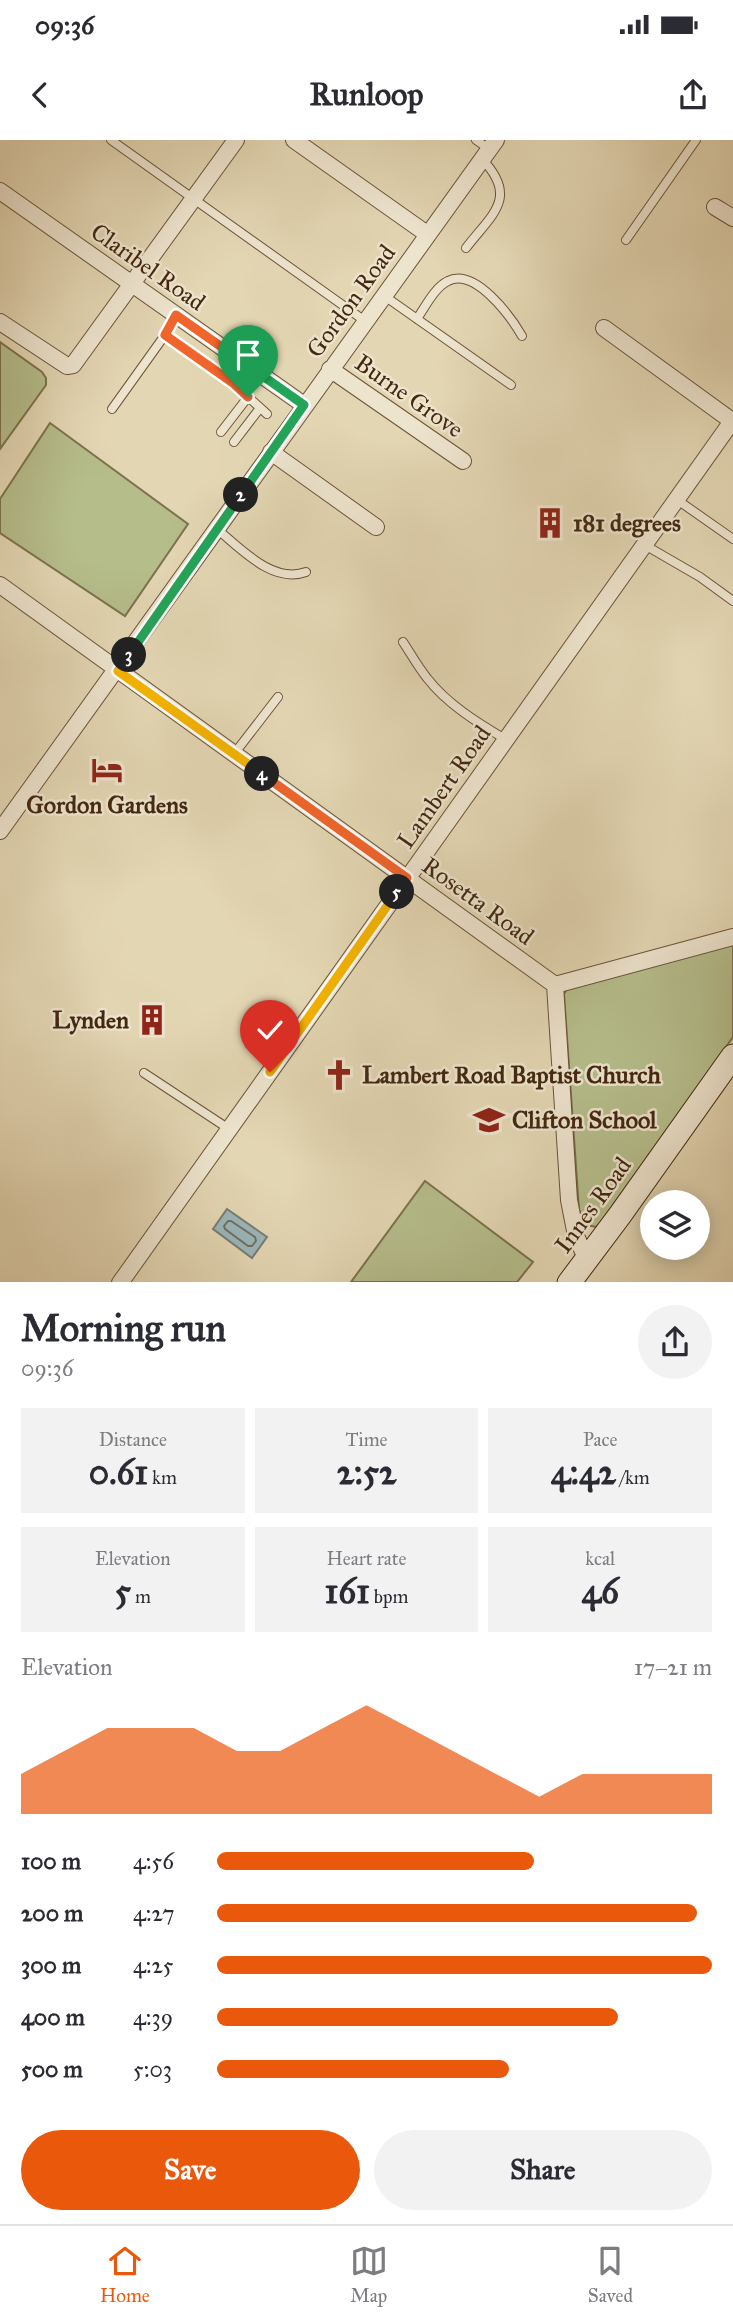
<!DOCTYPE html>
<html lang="en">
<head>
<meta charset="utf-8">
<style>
  :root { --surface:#fff; --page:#f2f2f3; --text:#2b2b33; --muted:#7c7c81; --line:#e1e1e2; --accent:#ea580c }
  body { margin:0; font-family:"IM FELL Great Primer",serif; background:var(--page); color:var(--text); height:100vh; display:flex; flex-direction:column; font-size:26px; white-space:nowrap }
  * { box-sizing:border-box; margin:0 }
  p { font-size:23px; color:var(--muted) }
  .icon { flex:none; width:38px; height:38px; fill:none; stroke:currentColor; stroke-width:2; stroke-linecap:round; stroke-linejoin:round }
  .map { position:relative; height:1142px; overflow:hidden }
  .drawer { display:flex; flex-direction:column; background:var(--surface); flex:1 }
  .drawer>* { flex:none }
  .controls { position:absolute; left:640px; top:1050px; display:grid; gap:14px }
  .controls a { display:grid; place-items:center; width:70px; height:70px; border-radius:50%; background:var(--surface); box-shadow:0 4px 18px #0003; font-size:35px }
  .pin { position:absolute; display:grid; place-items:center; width:60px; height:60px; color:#fff; margin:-72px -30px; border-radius:50% 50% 50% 0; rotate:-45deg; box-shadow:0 0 7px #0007 }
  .pin .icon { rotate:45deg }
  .km { position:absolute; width:35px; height:35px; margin:-18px; border-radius:50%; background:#222; color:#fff; font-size:19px; line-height:35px; text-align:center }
  .round { display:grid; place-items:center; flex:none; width:74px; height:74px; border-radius:37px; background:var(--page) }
  .head { display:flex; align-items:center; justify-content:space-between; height:119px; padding:0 21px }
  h1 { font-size:38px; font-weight:800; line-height:52px }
  .figures { display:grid; grid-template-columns:repeat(3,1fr); gap:10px; height:119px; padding:7px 21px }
  .figures div { display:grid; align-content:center; border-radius:0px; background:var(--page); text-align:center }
  .figures b { font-size:35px; font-weight:800 }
  .figures small { font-size:19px; font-weight:400 }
  .figures p { font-size:19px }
  .chart { height:196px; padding:14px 21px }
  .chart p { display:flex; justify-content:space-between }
  .chart svg { width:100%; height:126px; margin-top:7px; fill:var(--accent); opacity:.7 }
  .button { display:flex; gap:14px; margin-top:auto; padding:14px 21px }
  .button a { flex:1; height:80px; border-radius:42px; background:var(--accent); color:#fff; font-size:28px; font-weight:800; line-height:80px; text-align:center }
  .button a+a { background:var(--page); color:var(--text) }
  ul { padding:0 21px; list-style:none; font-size:23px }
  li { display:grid; grid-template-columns:112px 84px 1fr; align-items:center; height:52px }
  li i { height:18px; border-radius:9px; background:var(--accent) }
  .status { display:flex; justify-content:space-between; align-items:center; height:49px; padding:0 35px; background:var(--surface); direction:ltr }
  .status svg { height:19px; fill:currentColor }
  header { display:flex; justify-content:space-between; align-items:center; height:91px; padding:0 21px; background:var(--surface); font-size:32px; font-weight:800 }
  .menu { display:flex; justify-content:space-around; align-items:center; height:98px; border-top:2px solid var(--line); background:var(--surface); font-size:19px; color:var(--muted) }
  .menu a { display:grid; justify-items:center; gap:4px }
  .menu .on { color:var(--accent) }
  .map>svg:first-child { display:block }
  .green { fill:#b5bd8b; stroke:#7c724e; stroke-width:2 }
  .water { fill:#9bb6b9; stroke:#787d75; stroke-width:2 }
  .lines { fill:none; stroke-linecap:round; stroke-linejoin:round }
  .shore { stroke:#6f6f64; stroke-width:2 }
  .lane-casing { stroke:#6b5439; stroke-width:10 }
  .street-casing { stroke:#6b5439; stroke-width:18 }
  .secondary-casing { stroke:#432810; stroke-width:25 }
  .lane { stroke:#ede4ce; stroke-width:8 }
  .street { stroke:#ede4ce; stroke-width:16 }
  .secondary { stroke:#ede4ce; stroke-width:23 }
  .split-1-casing { stroke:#fff; stroke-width:14 }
  .split-2-casing { stroke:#fff; stroke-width:14 }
  .split-3-casing { stroke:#fff; stroke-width:14 }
  .split-4-casing { stroke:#fff; stroke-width:14 }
  .split-5-casing { stroke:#fff; stroke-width:14 }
  .split-6-casing { stroke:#fff; stroke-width:14 }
  .split-1 { stroke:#f0652b; stroke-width:9 }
  .split-2 { stroke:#22a559; stroke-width:9 }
  .split-3 { stroke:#22a559; stroke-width:9 }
  .split-4 { stroke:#f5b400; stroke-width:9 }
  .split-5 { stroke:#f0652b; stroke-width:9 }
  .split-6 { stroke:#f5b400; stroke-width:9 }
  .labels { text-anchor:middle; stroke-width:5; stroke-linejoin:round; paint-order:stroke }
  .street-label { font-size:24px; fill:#432810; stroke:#ede4ce }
  .poi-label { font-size:24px; font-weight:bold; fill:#432810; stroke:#ede4ce; text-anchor:start }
</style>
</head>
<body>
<div class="status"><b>09:36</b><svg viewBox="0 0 49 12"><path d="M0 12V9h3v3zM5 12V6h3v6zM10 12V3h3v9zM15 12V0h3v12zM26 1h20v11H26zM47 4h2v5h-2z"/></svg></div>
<header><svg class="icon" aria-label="back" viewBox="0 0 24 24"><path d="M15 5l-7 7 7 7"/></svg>Runloop<svg class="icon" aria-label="share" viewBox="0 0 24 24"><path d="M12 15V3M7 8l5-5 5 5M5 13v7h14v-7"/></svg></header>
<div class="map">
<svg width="733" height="1143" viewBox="0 0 733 1143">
  <rect width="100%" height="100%" fill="#e3d6b3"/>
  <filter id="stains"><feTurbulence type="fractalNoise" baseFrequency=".00286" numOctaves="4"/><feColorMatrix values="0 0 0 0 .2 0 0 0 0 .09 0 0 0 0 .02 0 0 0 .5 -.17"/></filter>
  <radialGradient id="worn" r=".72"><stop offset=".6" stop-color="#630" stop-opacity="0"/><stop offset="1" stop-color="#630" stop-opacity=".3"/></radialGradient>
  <path class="green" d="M0,202L42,232L46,238V245L0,309Z
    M50,283L188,384L125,476L0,393V359Z
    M733,802V897L600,1083L596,1087L586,1085L579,1070L564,854L567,849Z
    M425,1041L533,1122L517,1142H351Z"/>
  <path class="water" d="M227,1069L267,1097L252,1118L213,1089Z"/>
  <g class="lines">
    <path class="shore" d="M228,1081H231L255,1097L256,1101L252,1106H248L225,1089L224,1086Z"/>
    <defs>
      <path id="lane" d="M111,0L365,181
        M476,0L489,9
        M626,100L696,0
        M466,108C492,74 519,58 482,19
        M383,155L511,245
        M417,179C425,167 435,147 448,141C475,127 511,177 522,196
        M165,195L233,243L267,274
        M112,269L165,195L176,175
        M221,292L248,257
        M234,302L260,268
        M676,359L733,399
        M217,389C241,409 273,444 306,432
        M643,404L700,437L733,461
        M403,502C411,514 418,527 427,538C447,564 478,583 505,599
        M234,614L278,557
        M144,933L229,989"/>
      <path id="street" d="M294,0L427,94
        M0,51L304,265
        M715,67L733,78
        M0,182L67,226L73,225L236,0
        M604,188L732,281
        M330,229L463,321
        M271,312L376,387
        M0,445L555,845
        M0,691C167,462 329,229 496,0
        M555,845L569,1060L576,1096L586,1118
        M555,845L733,797
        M120,1143L733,280"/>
      <path id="secondary" d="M569,1143L620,1075L733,916"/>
    </defs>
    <use href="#lane" class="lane-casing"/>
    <use href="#street" class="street-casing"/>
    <use href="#secondary" class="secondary-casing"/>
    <use href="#lane" class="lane"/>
    <use href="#street" class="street"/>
    <use href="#secondary" class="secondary"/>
  </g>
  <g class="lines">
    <defs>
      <path id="split-1" d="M233,215L176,175L165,195L233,243L248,257"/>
      <path id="split-2" d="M233,215L304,265L241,355"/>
      <path id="split-3" d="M129,515L241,355"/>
      <path id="split-4" d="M129,515L118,531L262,634"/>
      <path id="split-5" d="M262,634L407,738L397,752"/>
      <path id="split-6" d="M270,932L397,752"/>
    </defs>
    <use href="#split-1" class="split-1-casing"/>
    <use href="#split-2" class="split-2-casing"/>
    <use href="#split-3" class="split-3-casing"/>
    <use href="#split-4" class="split-4-casing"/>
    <use href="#split-5" class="split-5-casing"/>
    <use href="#split-6" class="split-6-casing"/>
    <use href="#split-1" class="split-1"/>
    <use href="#split-2" class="split-2"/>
    <use href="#split-3" class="split-3"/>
    <use href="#split-4" class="split-4"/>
    <use href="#split-5" class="split-5"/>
    <use href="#split-6" class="split-6"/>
  </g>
  <defs>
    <symbol id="building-bare" viewBox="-9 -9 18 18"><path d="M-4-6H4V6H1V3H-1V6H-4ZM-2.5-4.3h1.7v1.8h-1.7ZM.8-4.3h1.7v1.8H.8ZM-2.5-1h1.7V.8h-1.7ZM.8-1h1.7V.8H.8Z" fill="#8f2418" stroke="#ede4ce" stroke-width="2.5" paint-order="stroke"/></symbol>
    <symbol id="hotel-bare" viewBox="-9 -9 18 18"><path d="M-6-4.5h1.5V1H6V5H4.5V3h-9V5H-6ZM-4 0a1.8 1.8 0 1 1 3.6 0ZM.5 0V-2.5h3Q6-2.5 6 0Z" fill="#8f2418" stroke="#ede4ce" stroke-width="2.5" paint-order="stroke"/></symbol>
    <symbol id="church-bare" viewBox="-9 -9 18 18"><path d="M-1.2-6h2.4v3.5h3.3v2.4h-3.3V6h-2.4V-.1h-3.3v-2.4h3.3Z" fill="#8f2418" stroke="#ede4ce" stroke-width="2.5" paint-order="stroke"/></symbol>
    <symbol id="school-bare" viewBox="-9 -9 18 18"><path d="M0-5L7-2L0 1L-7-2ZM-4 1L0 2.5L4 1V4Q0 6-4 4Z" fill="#8f2418" stroke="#ede4ce" stroke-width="2.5" paint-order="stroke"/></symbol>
  </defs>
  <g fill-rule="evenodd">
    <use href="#building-bare" x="528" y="361" width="44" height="44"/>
    <use href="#hotel-bare" x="85" y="608" width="44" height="44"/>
    <use href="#building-bare" x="130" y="858" width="44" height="44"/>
    <use href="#church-bare" x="317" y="913" width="44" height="44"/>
    <use href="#school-bare" x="467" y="958" width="44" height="44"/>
  </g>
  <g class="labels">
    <g class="street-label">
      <text transform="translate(148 127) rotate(35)" y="8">Claribel Road</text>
      <text transform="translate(351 161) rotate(-54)" y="8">Gordon Road</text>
      <text transform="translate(409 256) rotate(35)" y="8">Burne Grove</text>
      <text transform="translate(444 647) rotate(-55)" y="8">Lambert Road</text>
      <text transform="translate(478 761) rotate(36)" y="8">Rosetta Road</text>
      <text transform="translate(593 1065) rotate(-54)" y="8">Innes Road</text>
    </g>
    <g class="poi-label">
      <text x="573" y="391">181 degrees</text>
      <text x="107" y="673" text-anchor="middle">Gordon Gardens</text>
      <text x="129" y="888" text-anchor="end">Lynden</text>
      <text x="362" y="943">Lambert Road Baptist Church</text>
      <text x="512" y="988">Clifton School</text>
    </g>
  </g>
  <rect width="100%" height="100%" filter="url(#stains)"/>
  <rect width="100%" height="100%" fill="url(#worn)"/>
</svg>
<div class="controls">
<a><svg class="icon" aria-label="layers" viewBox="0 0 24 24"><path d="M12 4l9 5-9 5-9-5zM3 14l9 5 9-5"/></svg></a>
</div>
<div class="pin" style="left:248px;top:257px;background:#1e9e55"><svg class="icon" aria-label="arrive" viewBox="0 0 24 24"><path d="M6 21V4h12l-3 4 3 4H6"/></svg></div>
<div class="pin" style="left:270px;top:932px;background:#d93025"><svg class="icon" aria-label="check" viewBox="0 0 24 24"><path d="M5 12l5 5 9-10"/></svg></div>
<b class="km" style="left:241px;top:355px">2</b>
<b class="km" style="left:129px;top:515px">3</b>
<b class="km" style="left:262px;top:634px">4</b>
<b class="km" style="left:397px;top:752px">5</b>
</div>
<section class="drawer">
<div class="head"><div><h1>Morning run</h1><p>09:36</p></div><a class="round"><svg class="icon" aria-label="share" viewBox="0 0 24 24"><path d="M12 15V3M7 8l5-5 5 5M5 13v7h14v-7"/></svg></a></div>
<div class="figures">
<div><p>Distance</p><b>0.61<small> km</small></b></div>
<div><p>Time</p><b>2:52</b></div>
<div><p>Pace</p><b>4:42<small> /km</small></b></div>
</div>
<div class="figures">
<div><p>Elevation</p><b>5<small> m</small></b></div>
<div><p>Heart rate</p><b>161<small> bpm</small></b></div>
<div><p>kcal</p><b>46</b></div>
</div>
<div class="chart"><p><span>Elevation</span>17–21 m</p>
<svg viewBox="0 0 160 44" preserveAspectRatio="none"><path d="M0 44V30L10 22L20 14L30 14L40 14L50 22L60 22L70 14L80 6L90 14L100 22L110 30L120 38L130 30L140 30L150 30L160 30V44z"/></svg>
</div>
<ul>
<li><b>100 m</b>4:56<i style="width:64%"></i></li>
<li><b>200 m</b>4:27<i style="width:97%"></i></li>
<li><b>300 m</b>4:25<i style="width:100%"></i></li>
<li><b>400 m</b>4:39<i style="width:81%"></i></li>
<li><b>500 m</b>5:03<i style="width:59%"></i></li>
</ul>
<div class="button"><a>Save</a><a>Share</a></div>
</section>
<nav class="menu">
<a class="on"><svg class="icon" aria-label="home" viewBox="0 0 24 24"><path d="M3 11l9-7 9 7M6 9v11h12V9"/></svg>Home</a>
<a><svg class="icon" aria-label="map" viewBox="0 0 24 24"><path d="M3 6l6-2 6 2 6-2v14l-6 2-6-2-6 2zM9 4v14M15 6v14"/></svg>Map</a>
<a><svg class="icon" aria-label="saved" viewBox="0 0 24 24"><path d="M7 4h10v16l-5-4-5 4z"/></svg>Saved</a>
</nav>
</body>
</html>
